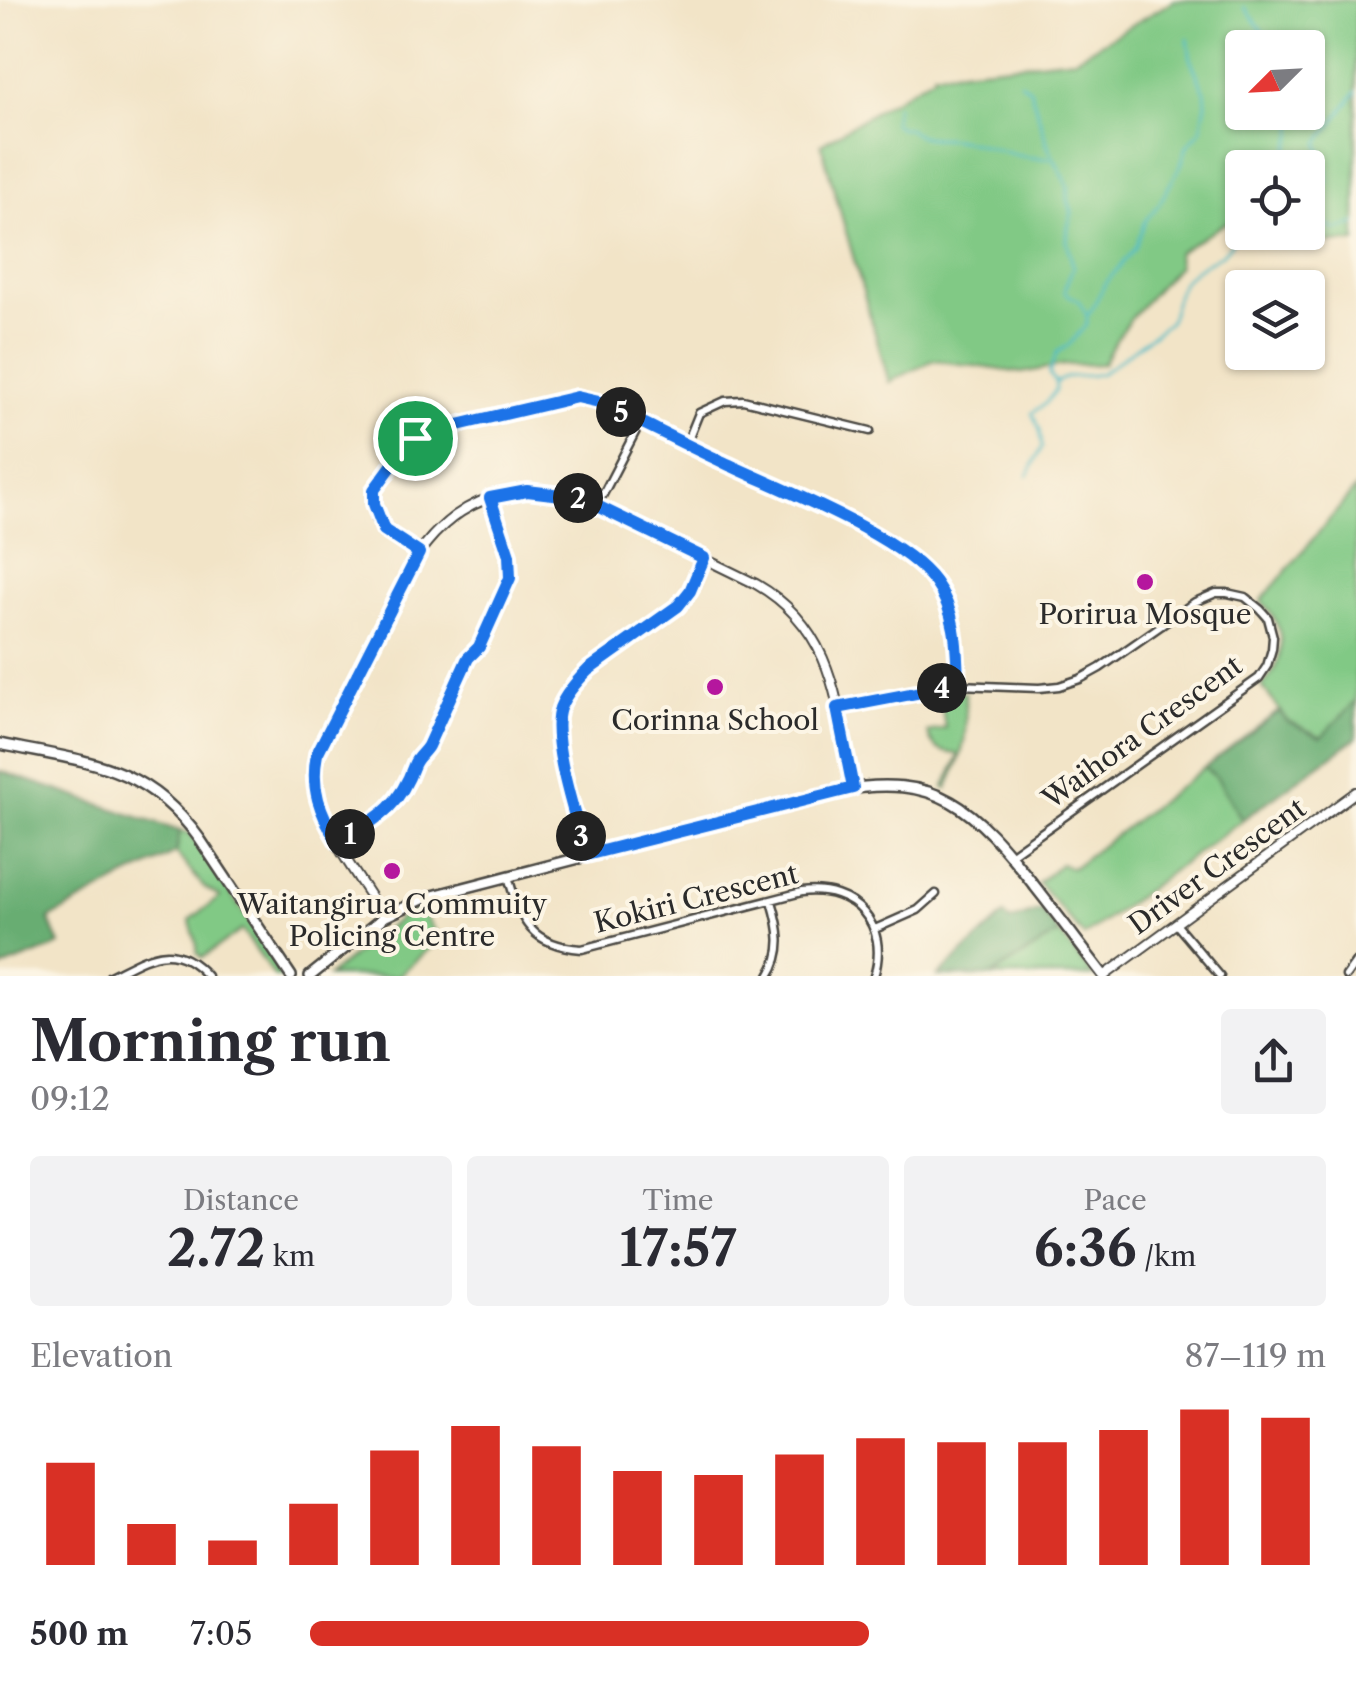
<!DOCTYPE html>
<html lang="en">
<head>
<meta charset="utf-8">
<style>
  :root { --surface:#fff; --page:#f2f2f3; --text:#2b2b33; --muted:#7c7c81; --accent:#d93025 }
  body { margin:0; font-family:"Libre Caslon Text",serif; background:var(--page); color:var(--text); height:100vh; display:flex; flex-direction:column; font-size:38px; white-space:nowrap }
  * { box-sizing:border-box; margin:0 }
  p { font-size:32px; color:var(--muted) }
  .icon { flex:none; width:55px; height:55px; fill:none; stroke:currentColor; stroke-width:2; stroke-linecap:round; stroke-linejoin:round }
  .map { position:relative; height:976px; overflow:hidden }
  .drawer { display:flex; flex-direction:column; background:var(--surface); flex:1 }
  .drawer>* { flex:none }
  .needle { width:65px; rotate:246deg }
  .fabs { position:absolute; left:1225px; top:30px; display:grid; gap:20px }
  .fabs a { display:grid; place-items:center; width:100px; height:100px; border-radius:10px; background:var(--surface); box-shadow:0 2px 8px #0004; font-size:50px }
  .pin { position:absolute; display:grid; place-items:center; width:85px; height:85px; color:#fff; margin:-42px; border:5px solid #fff; border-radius:50%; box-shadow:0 2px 10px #0007 }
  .km { position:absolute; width:50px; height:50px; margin:-25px; border-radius:50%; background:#222; color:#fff; font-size:28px; line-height:50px; text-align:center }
  .round { display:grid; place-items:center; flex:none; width:105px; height:105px; border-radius:10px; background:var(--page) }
  .headline { display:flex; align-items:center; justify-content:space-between; height:170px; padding:0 30px }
  h1 { font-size:55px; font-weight:700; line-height:75px }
  .stats { display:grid; grid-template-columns:repeat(3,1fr); gap:15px; height:170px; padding:10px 30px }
  .stats div { display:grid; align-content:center; border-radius:10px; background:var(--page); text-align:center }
  .stats b { font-size:50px; font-weight:700 }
  .stats small { font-size:28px; font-weight:400 }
  .stats p { font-size:28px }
  .chart { height:280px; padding:20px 30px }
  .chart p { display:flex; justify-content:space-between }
  .chart svg { width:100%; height:180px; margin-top:10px; stroke:var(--accent); stroke-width:6 }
  ul { padding:0 30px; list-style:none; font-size:32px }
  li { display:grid; grid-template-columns:160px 120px 1fr; align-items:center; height:75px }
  li i { height:25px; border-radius:12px; background:var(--accent) }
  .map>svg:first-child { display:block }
  .green { fill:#81c985; stroke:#567a58; stroke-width:2.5; fill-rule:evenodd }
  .forest { fill:#68ad72; stroke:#4a6c4e; stroke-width:2.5 }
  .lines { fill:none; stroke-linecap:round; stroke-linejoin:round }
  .stream { stroke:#4ebcc7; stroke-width:2.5 }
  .minor-casing { stroke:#494742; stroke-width:11 }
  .tertiary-casing { stroke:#494742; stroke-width:12 }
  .secondary-casing { stroke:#494742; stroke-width:14 }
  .minor { stroke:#fff; stroke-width:6 }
  .tertiary { stroke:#fff; stroke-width:8 }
  .secondary { stroke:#fff; stroke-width:9 }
  .route-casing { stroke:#fff; stroke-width:20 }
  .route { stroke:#1a73e8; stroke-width:12 }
  .poi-dot { fill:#b5179e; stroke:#fcf5e5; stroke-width:4 }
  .labels { text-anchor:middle; stroke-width:8; stroke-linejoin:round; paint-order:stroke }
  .poi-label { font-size:28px; fill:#2b2b2b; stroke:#fcf5e5 }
  .street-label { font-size:28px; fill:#2b2b2b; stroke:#fcf5e5 }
</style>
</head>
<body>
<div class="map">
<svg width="1356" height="976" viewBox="0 0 1356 976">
  <rect width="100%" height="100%" fill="#fcf5e5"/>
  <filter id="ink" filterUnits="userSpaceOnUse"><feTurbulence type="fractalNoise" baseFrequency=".01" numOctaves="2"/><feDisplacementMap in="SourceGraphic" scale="20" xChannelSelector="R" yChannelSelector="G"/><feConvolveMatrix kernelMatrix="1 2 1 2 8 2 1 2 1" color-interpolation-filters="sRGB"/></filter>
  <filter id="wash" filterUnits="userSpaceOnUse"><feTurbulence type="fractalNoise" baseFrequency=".0048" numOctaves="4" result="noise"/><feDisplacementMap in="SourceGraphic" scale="40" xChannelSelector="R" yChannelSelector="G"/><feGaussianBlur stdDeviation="2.25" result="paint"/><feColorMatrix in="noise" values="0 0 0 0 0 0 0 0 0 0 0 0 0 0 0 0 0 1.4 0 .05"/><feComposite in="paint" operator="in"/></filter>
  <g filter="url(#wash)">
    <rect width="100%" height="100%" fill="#f2e4c7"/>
    <path class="green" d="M1175,0H1356V242L1275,244L1270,233L1308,232V168H1242V216L1229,221L1177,253L1178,266C1149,297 1121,325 1103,364L1063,365L1022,373L934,360L889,382L821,144L933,76L934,73L1075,58ZM1242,48H1308V112H1242Z
      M1356,488V701L1322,737L1287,721L1262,686C1288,659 1286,626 1261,601Z
      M965,692C967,737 966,748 947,789L944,788L958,758L957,754C941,752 931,749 928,732L945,728L940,694Z
      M1204,768L1217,778L1242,820L1084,936L1038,883L1060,864L1072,868Z
      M180,831L190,833L286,976H274L242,930L202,958L197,953C199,941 191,932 190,920L220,897L205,888L176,853Z
      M425,907L427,911L423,914L440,939L398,976H328L401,917Z
      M1059,933L1093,976H991Z"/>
    <path class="forest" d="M1356,701V738L1242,820L1217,778L1204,768L1279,711L1287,721L1321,737Z
      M0,771L180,831L176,853L128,876L49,919L60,945L0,969Z
      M1041,910L1059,933L991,976H938L1004,915L1010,921Z"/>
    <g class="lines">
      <path class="stream" d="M1245,7L1268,39L1269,48
        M1020,82L1030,89L1049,149L1068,185V199L1072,213L1068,226L1067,241L1073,267L1065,287V293L1078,300L1086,314
        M896,106L893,123L900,128H907C913,133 914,134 921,136C932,140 943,137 954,139C987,143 1017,161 1050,158
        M1279,168C1291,149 1295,134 1295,112
        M1308,202L1328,181L1325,161L1319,146L1320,141L1356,92
        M1308,215L1336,230L1356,224
        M1057,382C1071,372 1087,379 1102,373L1168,323C1176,309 1174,293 1185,279C1196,266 1212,262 1224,252C1232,245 1237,234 1242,225
        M1028,476L1042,447L1040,430L1032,413L1045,404L1056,390L1055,381L1049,374L1057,352L1069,345L1087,324V315L1090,312L1105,284L1135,248L1145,221L1159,204L1181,165L1187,146L1201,130L1206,103L1205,92L1191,61L1188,39"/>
    </g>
  </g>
  <g filter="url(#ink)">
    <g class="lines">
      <defs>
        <path id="minor" d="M686,445L699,413L725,401L743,400L870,431
          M597,506L641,421
          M419,553C408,546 394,540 385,531C351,497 400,445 432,431L558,400L577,397L599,402C641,421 681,443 723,462C778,488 901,535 935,582C957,612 957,649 958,685
          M837,708L958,685L1039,688L1059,686L1080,679L1100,668L1195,602L1216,593H1227L1245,597L1260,609L1268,618L1273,637L1272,649L1267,666L1259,678L1010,855
          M338,842C376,818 398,810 414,765C418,754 426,753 429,739L465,671L469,658L479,647L510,578L509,555L490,498
          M586,855C577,821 549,740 560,708C565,695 578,680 588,671L677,606L690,591L704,558
          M508,876C521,923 531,945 582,949L802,892C854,886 890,924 874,976
          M1176,924L1220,976
          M875,929L918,910L936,894
          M110,976C148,957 173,938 207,976
          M769,976C785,951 780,928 772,901
          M1346,976L1356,962"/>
        <path id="tertiary" d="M384,917C365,887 325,833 317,801C313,785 314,770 317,754L419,553C459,497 518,478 584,500L756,584C836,630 837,706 853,788
          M1104,976L1356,792"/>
        <path id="secondary" d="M0,744C85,762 144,762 199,838L291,976
          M310,976L384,917L425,898L837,791C939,772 974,808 1033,884C1057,914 1080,945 1104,976"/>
      </defs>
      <use href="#minor" class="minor-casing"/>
      <use href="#tertiary" class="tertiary-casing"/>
      <use href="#secondary" class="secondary-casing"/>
      <use href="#minor" class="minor"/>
      <use href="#tertiary" class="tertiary"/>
      <use href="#secondary" class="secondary"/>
    </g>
  </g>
  <g class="lines" filter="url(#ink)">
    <defs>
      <path id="route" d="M577,397L599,402C641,421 681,443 723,462C777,488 902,535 935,582C957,612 957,649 958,685L837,708L853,788L586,855C577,821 549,740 560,708C565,695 578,680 588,670L678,606L690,591L704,558L597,506L570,496L527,491L490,498L509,555L510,578L479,647L468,658L428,746C424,753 417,757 414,765C398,810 377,818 338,842C320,813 310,788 317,754L419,553L384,530L374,504V490L407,445L415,438L432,431Z"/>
    </defs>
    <use href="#route" class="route-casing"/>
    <use href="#route" class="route"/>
  </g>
  <g class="poi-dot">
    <circle cx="1145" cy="582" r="10"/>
    <circle cx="715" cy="687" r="10"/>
    <circle cx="392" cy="871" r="10"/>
  </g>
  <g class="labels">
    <g class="poi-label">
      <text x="1145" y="624">Porirua Mosque</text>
      <text x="715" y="730">Corinna School</text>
      <text x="392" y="914">Waitangirua Commuity<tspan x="392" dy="32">Policing Centre</tspan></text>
    </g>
    <g class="street-label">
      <text transform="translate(1142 732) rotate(-36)" y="10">Waihora Crescent</text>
      <text transform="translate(1217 866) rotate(-36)" y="10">Driver Crescent</text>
      <text transform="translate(696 898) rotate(-14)" y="10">Kokiri Crescent</text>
    </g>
  </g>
</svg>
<div class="fabs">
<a><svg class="needle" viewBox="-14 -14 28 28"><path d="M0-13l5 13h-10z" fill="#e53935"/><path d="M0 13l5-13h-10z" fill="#7c7c81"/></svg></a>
<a><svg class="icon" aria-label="locate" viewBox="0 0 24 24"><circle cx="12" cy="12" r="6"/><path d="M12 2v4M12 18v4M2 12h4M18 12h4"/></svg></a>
<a><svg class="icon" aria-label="layers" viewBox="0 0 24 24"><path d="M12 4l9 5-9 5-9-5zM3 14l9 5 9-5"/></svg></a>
</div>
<div class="pin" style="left:415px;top:438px;background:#1e9e55"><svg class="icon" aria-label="arrive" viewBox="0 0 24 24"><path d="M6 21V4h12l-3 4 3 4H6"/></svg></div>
<b class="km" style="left:350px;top:834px">1</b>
<b class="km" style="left:578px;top:498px">2</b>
<b class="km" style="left:581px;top:836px">3</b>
<b class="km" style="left:942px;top:688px">4</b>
<b class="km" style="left:621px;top:412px">5</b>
</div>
<section class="drawer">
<div class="headline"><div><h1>Morning run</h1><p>09:12</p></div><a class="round"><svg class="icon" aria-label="share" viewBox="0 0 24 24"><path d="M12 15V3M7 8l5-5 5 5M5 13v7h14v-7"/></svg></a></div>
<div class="stats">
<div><p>Distance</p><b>2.72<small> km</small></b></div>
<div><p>Time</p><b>17:57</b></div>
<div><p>Pace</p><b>6:36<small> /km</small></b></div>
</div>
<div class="chart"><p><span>Elevation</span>87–119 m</p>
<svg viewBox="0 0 160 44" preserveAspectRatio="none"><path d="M5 44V19M15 44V34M25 44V38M35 44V29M45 44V16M55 44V10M65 44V15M75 44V21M85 44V22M95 44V17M105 44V13M115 44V14M125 44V14M135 44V11M145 44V6M155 44V8"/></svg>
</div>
<ul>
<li><b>500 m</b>7:05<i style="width:55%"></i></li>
</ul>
</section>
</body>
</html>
